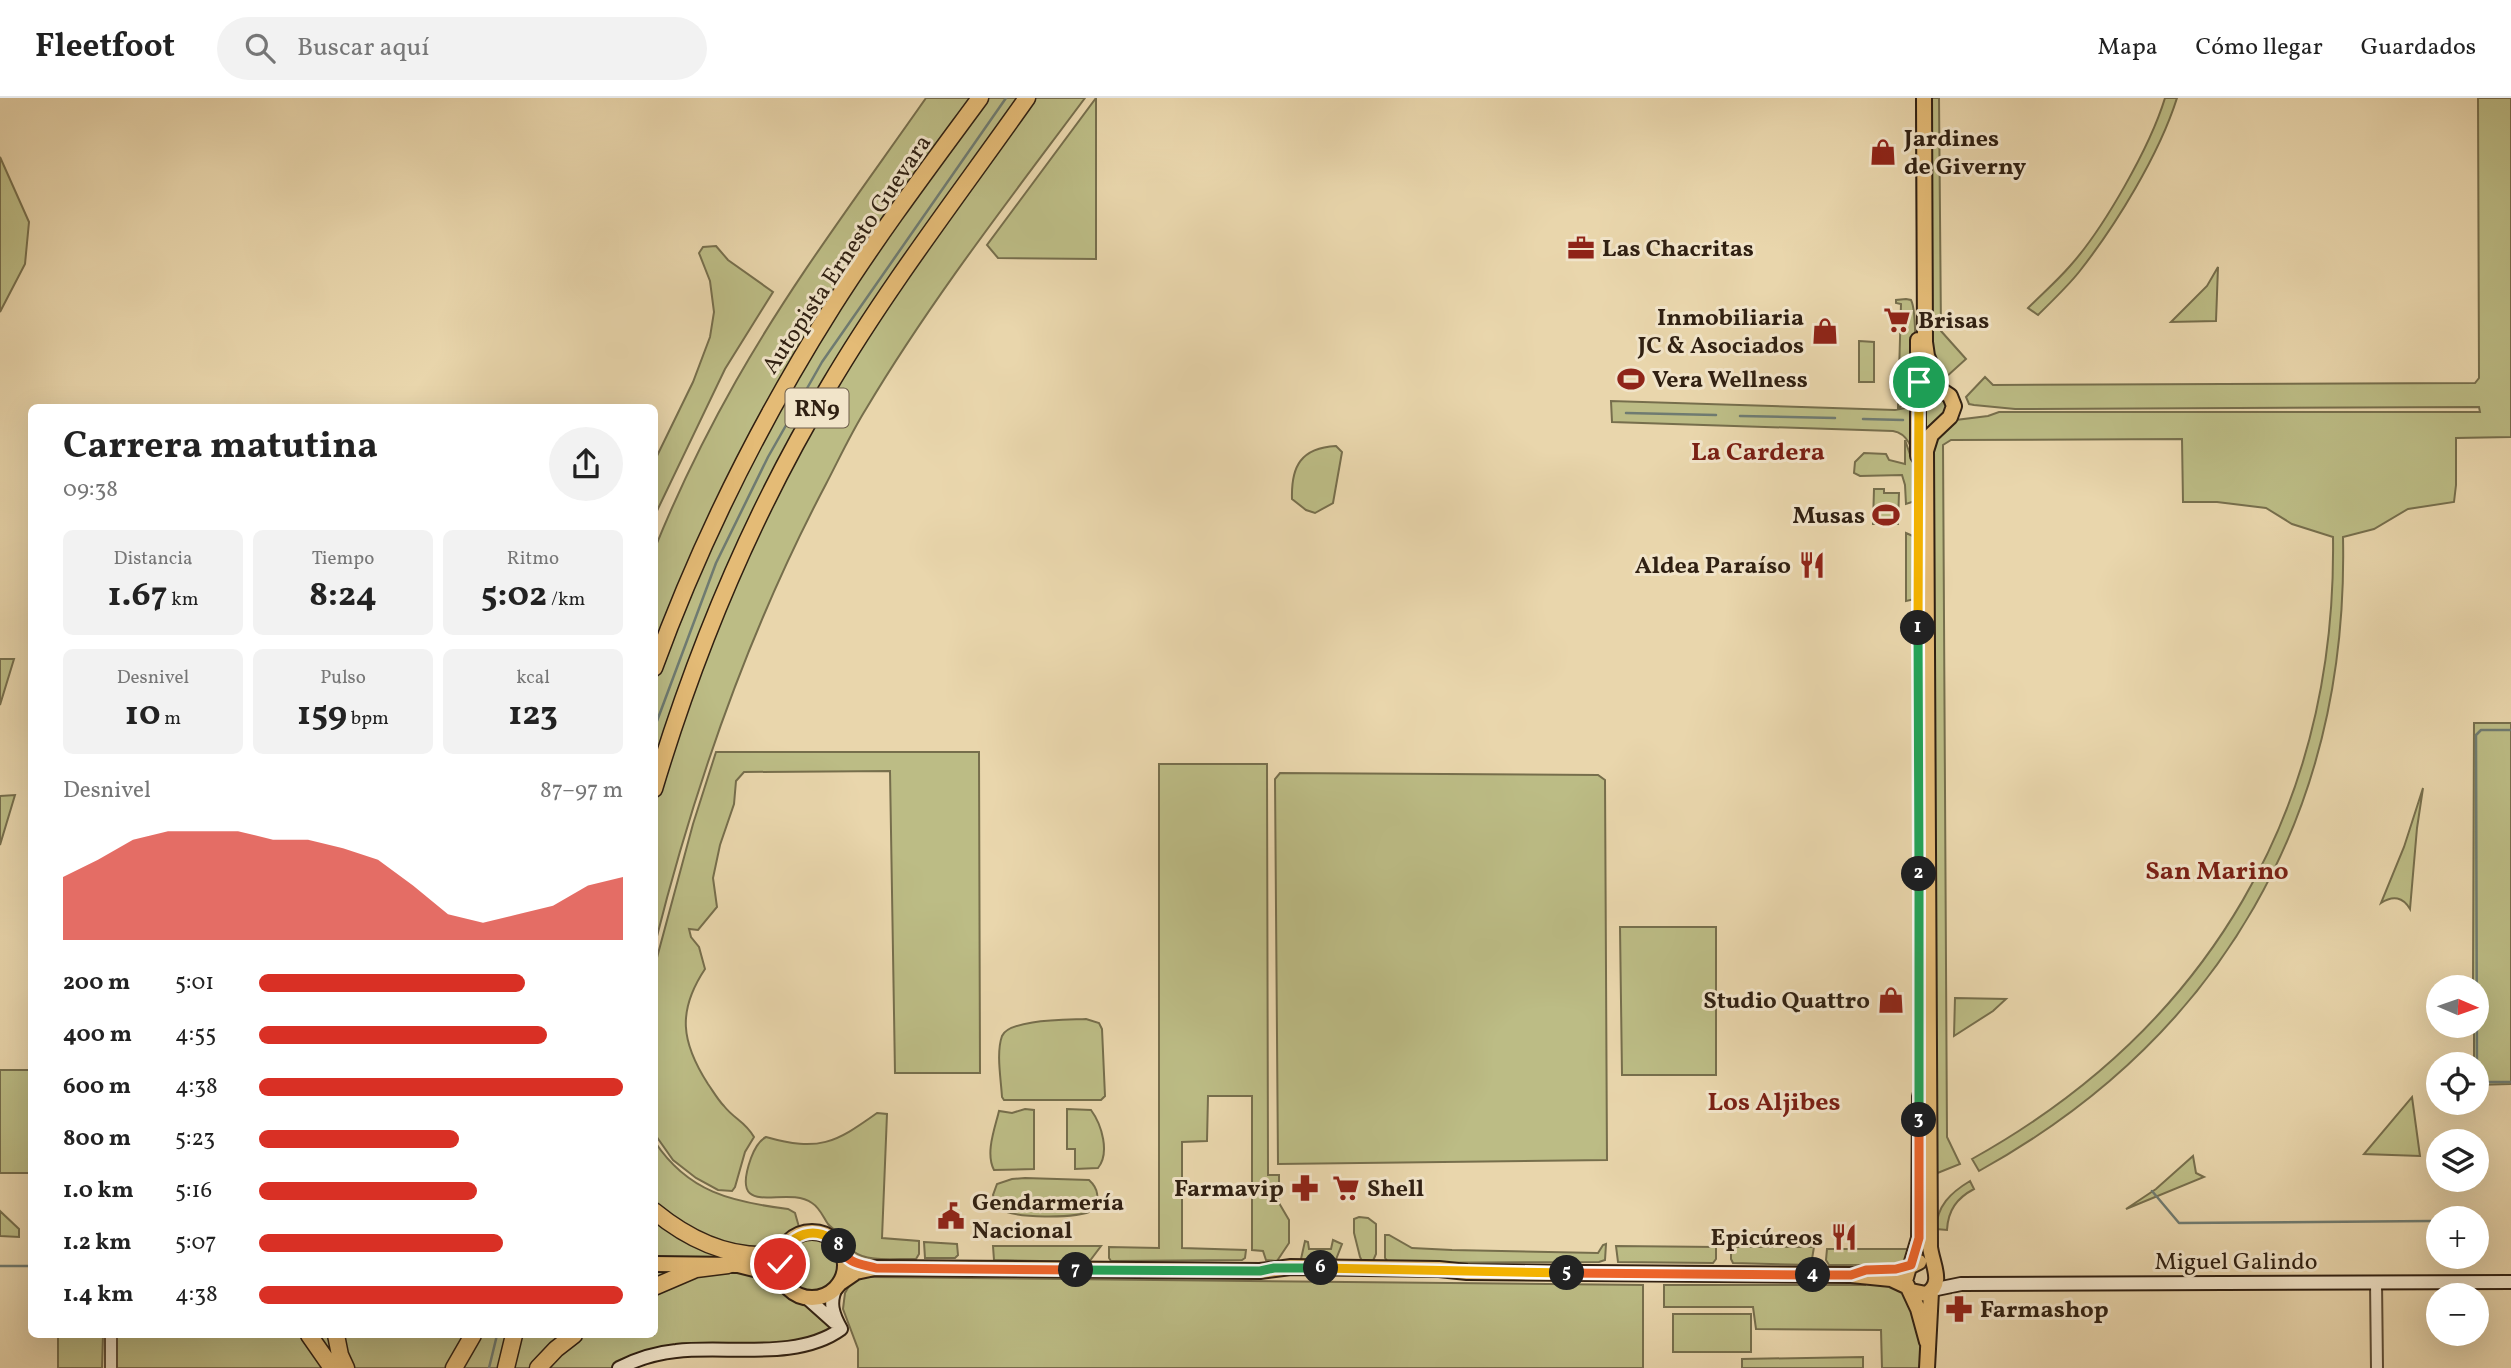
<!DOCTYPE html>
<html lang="es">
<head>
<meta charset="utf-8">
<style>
  :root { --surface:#fff; --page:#f2f2f2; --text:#222; --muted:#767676; --line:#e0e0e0; --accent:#d93025 }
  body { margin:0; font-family:Vollkorn,serif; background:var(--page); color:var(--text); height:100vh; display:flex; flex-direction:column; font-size:26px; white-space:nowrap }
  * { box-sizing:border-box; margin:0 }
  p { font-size:23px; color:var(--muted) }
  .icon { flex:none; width:38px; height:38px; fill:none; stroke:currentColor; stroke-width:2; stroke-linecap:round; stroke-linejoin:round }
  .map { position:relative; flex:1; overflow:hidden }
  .side { position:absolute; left:28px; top:306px; width:630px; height:934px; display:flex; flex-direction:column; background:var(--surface); border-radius:10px; box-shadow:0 7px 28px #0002 }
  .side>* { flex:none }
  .needle { width:46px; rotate:92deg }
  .buttons { position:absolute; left:2426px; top:877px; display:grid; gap:14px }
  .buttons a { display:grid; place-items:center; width:63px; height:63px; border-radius:50%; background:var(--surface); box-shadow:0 7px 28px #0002; font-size:35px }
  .pin { position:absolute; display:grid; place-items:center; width:60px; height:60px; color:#fff; margin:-30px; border:4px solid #fff; border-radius:50%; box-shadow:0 2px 7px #0007 }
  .km { position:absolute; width:35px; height:35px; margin:-18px; border-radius:50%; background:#222; color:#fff; font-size:19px; line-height:35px; text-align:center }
  .round { display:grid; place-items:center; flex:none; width:74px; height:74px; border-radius:37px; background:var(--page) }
  .summary { display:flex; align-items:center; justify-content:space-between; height:119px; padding:0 35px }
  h1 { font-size:38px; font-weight:700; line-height:52px }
  .figures { display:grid; grid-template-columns:repeat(3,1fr); gap:10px; height:119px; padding:7px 35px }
  .figures div { display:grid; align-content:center; border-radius:10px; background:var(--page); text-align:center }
  .figures b { font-size:35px; font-weight:700 }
  .figures small { font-size:19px; font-weight:400 }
  .figures p { font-size:19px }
  .chart { height:196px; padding:14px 35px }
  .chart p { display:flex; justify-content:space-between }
  .chart svg { width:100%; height:126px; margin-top:7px; fill:var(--accent); opacity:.7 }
  ul { padding:0 35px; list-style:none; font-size:23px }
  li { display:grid; grid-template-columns:112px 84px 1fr; align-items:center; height:52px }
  li i { height:18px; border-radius:9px; background:var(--accent) }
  header { display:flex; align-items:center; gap:42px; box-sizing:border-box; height:98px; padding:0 35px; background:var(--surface); border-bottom:2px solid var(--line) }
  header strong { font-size:33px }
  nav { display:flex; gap:38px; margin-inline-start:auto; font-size:24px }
  .search { width:490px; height:63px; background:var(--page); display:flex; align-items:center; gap:18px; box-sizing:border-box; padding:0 24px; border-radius:38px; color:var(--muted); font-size:26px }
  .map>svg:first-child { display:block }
  .green { fill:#bcbc85; stroke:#766e4c; stroke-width:2 }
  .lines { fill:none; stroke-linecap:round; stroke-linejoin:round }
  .stream { stroke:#6f7b71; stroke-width:2.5 }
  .tertiary-casing { stroke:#5e4e38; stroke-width:14 }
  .secondary-casing { stroke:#302012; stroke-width:16 }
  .primary-casing { stroke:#302012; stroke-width:18 }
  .motorway-casing { stroke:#302012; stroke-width:19 }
  .tertiary { stroke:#f1e4c9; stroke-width:10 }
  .secondary { stroke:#f1e4c9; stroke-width:12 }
  .primary { stroke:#e4bb76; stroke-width:14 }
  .motorway { stroke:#e4bb76; stroke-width:16 }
  .split-1-casing { stroke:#fff; stroke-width:14 }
  .split-2-casing { stroke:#fff; stroke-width:14 }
  .split-3-casing { stroke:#fff; stroke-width:14 }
  .split-4-casing { stroke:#fff; stroke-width:14 }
  .split-5-casing { stroke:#fff; stroke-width:14 }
  .split-6-casing { stroke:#fff; stroke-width:14 }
  .split-7-casing { stroke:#fff; stroke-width:14 }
  .split-8-casing { stroke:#fff; stroke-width:14 }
  .split-9-casing { stroke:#fff; stroke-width:14 }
  .split-1 { stroke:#f5b400; stroke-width:9 }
  .split-2 { stroke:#22a559; stroke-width:9 }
  .split-3 { stroke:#22a559; stroke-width:9 }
  .split-4 { stroke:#f0652b; stroke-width:9 }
  .split-5 { stroke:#f0652b; stroke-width:9 }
  .split-6 { stroke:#f5b400; stroke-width:9 }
  .split-7 { stroke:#22a559; stroke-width:9 }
  .split-8 { stroke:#f0652b; stroke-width:9 }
  .split-9 { stroke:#f5b400; stroke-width:9 }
  .labels { text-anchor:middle; stroke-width:6; stroke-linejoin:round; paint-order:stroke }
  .shield { fill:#f1e4c9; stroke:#6a5b49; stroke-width:2 }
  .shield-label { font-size:23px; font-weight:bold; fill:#302012 }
  .poi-label { font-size:24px; font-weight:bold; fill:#302012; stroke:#f1e4c9; text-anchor:start }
  .street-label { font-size:24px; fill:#302012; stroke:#f1e4c9 }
  .neighbourhood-label { font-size:26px; font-weight:bold; fill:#7a1f14; stroke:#f1e4c9 }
</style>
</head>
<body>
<header>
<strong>Fleetfoot</strong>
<div class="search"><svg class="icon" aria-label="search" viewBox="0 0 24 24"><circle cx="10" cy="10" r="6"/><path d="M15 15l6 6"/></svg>Buscar aquí</div>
<nav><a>Mapa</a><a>Cómo llegar</a><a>Guardados</a></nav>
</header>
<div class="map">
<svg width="2511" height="1270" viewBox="0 0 2511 1270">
  <rect width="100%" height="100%" fill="#e9d6ac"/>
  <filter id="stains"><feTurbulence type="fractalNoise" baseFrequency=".00286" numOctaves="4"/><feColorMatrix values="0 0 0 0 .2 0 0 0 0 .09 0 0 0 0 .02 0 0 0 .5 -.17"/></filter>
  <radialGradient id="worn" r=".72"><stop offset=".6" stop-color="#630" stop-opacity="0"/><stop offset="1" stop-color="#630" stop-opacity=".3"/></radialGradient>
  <path class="green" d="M926,0H1085C1009,102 931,202 866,311C851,335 839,361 826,386C749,532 695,686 655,846V450C678,393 706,336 736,283C792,184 861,93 926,0Z
    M1096,0V161L998,160L987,147Z
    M1916,0H1924L1925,244L1948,295L1947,323L1988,318L1999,314H2480L2479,309L2015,311L1974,307L1969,306L1966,299L1985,279L1993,287L2475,285L2479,280L2478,0H2511V339L2456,340V387L2454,404L2408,411L2374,431L2343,439C2349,715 2221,939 1979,1073L1972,1061C2209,929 2337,710 2333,439L2292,426L2266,410L2217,404H2183L2182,341L1951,342L1943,347L1947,1039L1960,1066L1930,1078L1929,1166L1920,1164L1919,1140L1917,371C1913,356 1911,336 1893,333L1612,324L1611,303L1895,312L1905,310L1913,304L1918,256Z
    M1926,0H1939L1941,233L1966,261L1945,280H1941L1929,251Z
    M2165,0H2177C2159,57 2116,127 2079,174C2067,189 2052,203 2038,217L2028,210C2042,196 2057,183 2070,168C2104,130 2150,49 2165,0Z
    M0,59L29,124L25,166L0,214Z
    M716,148L728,162L773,194L725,271L655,417V362L693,284L710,239L714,214L710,183L699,155L703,149Z
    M2218,169L2216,223L2171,224L2207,188Z
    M1906,201L1911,202C1917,213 1916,279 1912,294C1911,302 1905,307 1898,310L1901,206L1896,205V202Z
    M1859,243L1874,244V284H1859Z
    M1905,342L1913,365L1915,403L1906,406L1905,387L1902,377L1860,378L1854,375L1855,364L1864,355L1886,356L1889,362L1905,366Z
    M1336,348L1342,354L1333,405L1315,415L1306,412L1292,401C1291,368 1301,350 1336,348Z
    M1874,391H1884V395H1899L1898,426H1873Z
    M1906,435L1915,439V501L1906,503Z
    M0,561H14L0,607Z
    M2474,625H2511V986L2476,987V966H2474V928H2476V889H2473Z
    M716,654H979L980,975H895L890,673L744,674L736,683L734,706L720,747L713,780L717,809L698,832L689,831L691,839L699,849L705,871C677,913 681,944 708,986C713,993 718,1002 724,1008C734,1021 745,1023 754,1039L745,1054L735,1089L732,1093L718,1092L696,1080L673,1062L654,1035L655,867L693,726Z
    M1159,666H1267L1268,1077H1279V1105L1289,1122V1145L1277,1163L1266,1162L1263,1153L1252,1152V998H1208L1207,1043L1182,1044V1150L1246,1152L1245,1160L1242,1162L1111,1163L1109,1160V1149L1159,1150Z
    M1280,675L1598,677L1605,682L1607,1062L1278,1066L1275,681Z
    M2423,690L2417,730L2410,811C2403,799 2393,797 2381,805L2404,749Z
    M15,697L0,747V698Z
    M1620,829H1716V977H1622Z
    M1955,900L2006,901L1993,913L1954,938Z
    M1086,921L1099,925L1102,931L1105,998L1101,1002H1004L1002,999C1001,981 996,955 1002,938C1009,921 1068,922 1086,921Z
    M0,972H31V1075H0Z
    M2412,999L2420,1058L2364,1056Z
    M1025,1011L1034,1012V1071L994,1072C985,1055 995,1030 999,1013L1012,1015Z
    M1067,1011L1091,1012C1102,1027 1110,1055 1098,1070L1075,1071V1051H1067Z
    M877,1015L887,1016L882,1140L919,1143V1156L916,1161C898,1160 867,1165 853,1153C848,1150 847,1145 844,1140C840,1135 833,1132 828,1126C823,1119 820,1110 812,1105C785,1086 728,1124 751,1060C754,1052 758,1043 766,1039C819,1054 835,1045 877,1015Z
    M655,1044C688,1094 732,1104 788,1111L795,1115L799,1129L782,1156L781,1175L790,1191L806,1199L836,1227L816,1244L700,1251L619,1270H111V1237H654Z
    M2193,1058L2196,1075L2204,1079L2126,1111L2156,1091Z
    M1025,1080L1089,1082C1099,1091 1099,1100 1094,1112C1076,1121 1013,1121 998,1110L993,1097L997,1086L1012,1081Z
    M1970,1083L1974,1091C1957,1100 1948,1112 1947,1132L1936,1131C1937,1108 1950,1095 1970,1083Z
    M0,1113L19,1131V1139L0,1138Z
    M1359,1119L1368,1120L1376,1126V1156L1372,1165L1362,1163L1360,1159L1354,1135V1121Z
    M1385,1137H1389L1412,1150L1452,1152L1598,1155L1603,1147L1606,1146L1605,1162L1599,1164L1389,1165L1385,1160Z
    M786 1167a26 26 0 1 1 52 0a26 26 0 1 1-52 0Z
    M1333,1142L1342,1146L1335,1164L1303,1163L1301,1161L1305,1143L1308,1144L1309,1151H1331Z
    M924,1144L957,1146L958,1157L955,1160H925Z
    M993,1148H1101L1089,1164L994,1162Z
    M1616,1148L1716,1149V1161L1713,1165L1618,1164Z
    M1731,1149H1814L1811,1167L1733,1165L1731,1161Z
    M1827,1151H1911L1904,1163L1897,1167H1829L1826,1162Z
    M872,1176V1179L1643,1187V1270H858V1251L843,1211L845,1195L853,1181Z
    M1865,1180L1904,1191L1922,1241L1923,1270H1882L1881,1232L1756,1231L1753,1209H1664V1187H1865Z
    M1673,1216H1751V1254H1673Z
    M58,1237H103L102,1270H58Z
    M1863,1259V1270H1742V1261Z"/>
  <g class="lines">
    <path class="stream" d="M1626,315L1716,317
      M1740,318L1835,320
      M1863,321L1903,322
      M654,631L716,465L768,359L822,264L1006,0
      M2511,632H2481L2476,637L2477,981L2483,984H2511
      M2152,1093L2179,1125L2431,1123
      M0,1168H32
      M489,1270L497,1237"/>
    <defs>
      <path id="tertiary" d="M2376,1184L2377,1270
        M111,1237V1270"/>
      <path id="secondary" d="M1932,1192L1961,1186L2511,1184
        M806,1199L834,1224
        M619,1270C637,1261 655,1255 676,1253C727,1247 797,1263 841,1231C833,1217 828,1204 837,1188"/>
      <path id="primary" d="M1918,358V242
        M779 1167a33 33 0 1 1 66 0a33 33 0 1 1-66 0Z
        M1919,1164L1909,1169L1905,1183L1918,1211L1927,1244
        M654,1166L737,1167L764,1159
        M738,1167L770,1175L784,1183
        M1911,1167L1919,1140L1920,998
        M840,1185L856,1174L875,1170L1260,1173L1291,1169L1439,1171L1467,1174L1851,1177L1891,1181L1906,1188
        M1911,1193L1926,1196C1945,1186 1932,1166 1930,1149L1926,353L1931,337L1950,319L1954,308L1950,298L1941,292L1927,258L1925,244L1924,0
        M1927,1270L1931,1194"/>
      <path id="motorway" d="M654,570C700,444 761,322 833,208C878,137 930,68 980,0
        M654,691C696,551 754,413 829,288C888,188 960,95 1027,0
        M654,1113C687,1140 725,1159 768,1157
        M654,1189L696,1171L728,1167
        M309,1237L332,1270
        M336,1237L340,1257L346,1270
        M454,1270L473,1237
        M506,1270L514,1237
        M538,1270L556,1251L574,1237"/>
    </defs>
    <use href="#tertiary" class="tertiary-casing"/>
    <use href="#secondary" class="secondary-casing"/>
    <use href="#primary" class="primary-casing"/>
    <use href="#motorway" class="motorway-casing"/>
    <use href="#tertiary" class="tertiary"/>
    <use href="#secondary" class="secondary"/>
    <use href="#primary" class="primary"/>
    <use href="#motorway" class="motorway"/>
  </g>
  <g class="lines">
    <defs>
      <path id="split-1" d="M1918,530L1919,284"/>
      <path id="split-2" d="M1918,530L1919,776"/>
      <path id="split-3" d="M1919,776V1022"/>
      <path id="split-4" d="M1813,1177H1851L1866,1172L1896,1171L1911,1167L1919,1140V1022"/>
      <path id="split-5" d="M1567,1175L1813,1177"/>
      <path id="split-6" d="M1321,1170L1567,1175"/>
      <path id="split-7" d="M1076,1172L1260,1173L1274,1170H1321"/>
      <path id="split-8" d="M839,1148C849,1166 856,1165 876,1170L1076,1172"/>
      <path id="split-9" d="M780,1166C786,1135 818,1124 839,1148"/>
    </defs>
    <use href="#split-1" class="split-1-casing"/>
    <use href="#split-2" class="split-2-casing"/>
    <use href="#split-3" class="split-3-casing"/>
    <use href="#split-4" class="split-4-casing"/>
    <use href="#split-5" class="split-5-casing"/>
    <use href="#split-6" class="split-6-casing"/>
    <use href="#split-7" class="split-7-casing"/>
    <use href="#split-8" class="split-8-casing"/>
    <use href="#split-9" class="split-9-casing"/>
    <use href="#split-1" class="split-1"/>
    <use href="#split-2" class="split-2"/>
    <use href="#split-3" class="split-3"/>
    <use href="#split-4" class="split-4"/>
    <use href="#split-5" class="split-5"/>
    <use href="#split-6" class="split-6"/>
    <use href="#split-7" class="split-7"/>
    <use href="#split-8" class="split-8"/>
    <use href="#split-9" class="split-9"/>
  </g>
  <defs>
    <symbol id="shop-bare" viewBox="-9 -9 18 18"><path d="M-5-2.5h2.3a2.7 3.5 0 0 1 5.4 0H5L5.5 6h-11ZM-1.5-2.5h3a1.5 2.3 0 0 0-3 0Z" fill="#8f2418" stroke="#f1e4c9" stroke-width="2.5" paint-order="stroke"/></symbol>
    <symbol id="office-bare" viewBox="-9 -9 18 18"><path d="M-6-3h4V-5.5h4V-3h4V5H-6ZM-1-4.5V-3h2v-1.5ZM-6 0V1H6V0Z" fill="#8f2418" stroke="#f1e4c9" stroke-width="2.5" paint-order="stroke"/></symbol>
    <symbol id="supermarket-bare" viewBox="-9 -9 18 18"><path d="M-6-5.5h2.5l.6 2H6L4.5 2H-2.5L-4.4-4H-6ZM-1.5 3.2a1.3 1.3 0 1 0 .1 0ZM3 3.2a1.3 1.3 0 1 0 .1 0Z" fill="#8f2418" stroke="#f1e4c9" stroke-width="2.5" paint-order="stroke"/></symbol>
    <symbol id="stadium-bare" viewBox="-9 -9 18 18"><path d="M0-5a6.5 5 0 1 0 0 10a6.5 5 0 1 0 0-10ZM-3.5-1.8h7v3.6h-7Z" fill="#8f2418" stroke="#f1e4c9" stroke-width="2.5" paint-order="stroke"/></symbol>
    <symbol id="restaurant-bare" viewBox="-9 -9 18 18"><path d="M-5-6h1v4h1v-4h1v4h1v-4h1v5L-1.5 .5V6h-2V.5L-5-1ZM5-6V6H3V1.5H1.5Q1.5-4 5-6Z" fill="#8f2418" stroke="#f1e4c9" stroke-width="2.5" paint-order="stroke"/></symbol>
    <symbol id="pharmacy-bare" viewBox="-9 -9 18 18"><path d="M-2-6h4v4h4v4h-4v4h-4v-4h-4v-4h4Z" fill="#8f2418" stroke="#f1e4c9" stroke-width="2.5" paint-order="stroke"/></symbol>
    <symbol id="civic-bare" viewBox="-9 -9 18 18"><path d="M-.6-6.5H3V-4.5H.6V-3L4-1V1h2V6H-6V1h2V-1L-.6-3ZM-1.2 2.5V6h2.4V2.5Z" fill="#8f2418" stroke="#f1e4c9" stroke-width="2.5" paint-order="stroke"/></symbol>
  </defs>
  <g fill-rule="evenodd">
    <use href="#shop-bare" x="1864" y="35" width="38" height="38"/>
    <use href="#office-bare" x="1562" y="131" width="38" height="38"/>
    <use href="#supermarket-bare" x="1878" y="203" width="38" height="38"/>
    <use href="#shop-bare" x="1806" y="214" width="38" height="38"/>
    <use href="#stadium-bare" x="1612" y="262" width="38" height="38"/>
    <use href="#stadium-bare" x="1867" y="398" width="38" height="38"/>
    <use href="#restaurant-bare" x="1793" y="448" width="38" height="38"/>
    <use href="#shop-bare" x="1872" y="883" width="38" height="38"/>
    <use href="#pharmacy-bare" x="1286" y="1071" width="38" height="38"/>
    <use href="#supermarket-bare" x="1327" y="1071" width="38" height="38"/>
    <use href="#civic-bare" x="932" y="1099" width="38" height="38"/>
    <use href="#restaurant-bare" x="1825" y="1120" width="38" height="38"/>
    <use href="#pharmacy-bare" x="1940" y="1192" width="38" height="38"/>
  </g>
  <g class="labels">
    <rect class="shield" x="785.5" y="290.5" width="63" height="39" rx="5"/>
    <g class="shield-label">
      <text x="817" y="318">RN9</text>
    </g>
    <g class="poi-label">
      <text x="1904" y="48">Jardines<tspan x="1904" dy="28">de Giverny</tspan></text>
      <text x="1602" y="158">Las Chacritas</text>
      <text x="1804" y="227" text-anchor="end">Inmobiliaria<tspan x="1804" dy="28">JC &amp; Asociados</tspan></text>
      <text x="1918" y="230">Brisas</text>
      <text x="1652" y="289">Vera Wellness</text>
      <text x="1865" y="425" text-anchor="end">Musas</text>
      <text x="1791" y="475" text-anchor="end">Aldea Paraíso</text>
      <text x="1870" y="910" text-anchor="end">Studio Quattro</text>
      <text x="1284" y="1098" text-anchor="end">Farmavip</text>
      <text x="1367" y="1098">Shell</text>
      <text x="972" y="1112">Gendarmería<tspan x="972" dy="28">Nacional</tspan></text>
      <text x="1823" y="1147" text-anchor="end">Epicúreos</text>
      <text x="1980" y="1219">Farmashop</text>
    </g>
    <g class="street-label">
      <text transform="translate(846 156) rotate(-56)" y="8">Autopista Ernesto Guevara</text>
      <text x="2236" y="1171">Miguel Galindo</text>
    </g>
    <g class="neighbourhood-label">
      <text x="1758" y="362">La Cardera</text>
      <text x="2217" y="781">San Marino</text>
      <text x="1774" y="1012">Los Aljibes</text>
    </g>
  </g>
  <rect width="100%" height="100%" filter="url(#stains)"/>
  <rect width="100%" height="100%" fill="url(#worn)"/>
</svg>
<div class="buttons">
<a><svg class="needle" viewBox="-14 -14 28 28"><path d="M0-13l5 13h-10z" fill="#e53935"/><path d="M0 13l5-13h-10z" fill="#767676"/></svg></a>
<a><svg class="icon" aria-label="locate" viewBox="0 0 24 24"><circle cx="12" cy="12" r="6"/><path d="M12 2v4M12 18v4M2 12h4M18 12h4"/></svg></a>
<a><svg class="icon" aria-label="layers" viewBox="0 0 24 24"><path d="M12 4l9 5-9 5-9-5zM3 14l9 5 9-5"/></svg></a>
<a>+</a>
<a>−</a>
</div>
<div class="pin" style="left:1919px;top:284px;background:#1e9e55"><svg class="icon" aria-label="arrive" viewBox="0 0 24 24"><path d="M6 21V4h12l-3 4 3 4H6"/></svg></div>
<div class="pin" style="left:780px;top:1166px;background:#d93025"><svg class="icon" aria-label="check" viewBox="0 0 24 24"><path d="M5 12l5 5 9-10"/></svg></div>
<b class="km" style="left:1918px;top:530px">1</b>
<b class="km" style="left:1919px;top:776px">2</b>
<b class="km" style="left:1919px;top:1022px">3</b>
<b class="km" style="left:1813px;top:1177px">4</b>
<b class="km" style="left:1567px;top:1175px">5</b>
<b class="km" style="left:1321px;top:1170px">6</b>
<b class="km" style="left:1076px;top:1172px">7</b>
<b class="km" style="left:839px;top:1148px">8</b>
<section class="side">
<div class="summary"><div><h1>Carrera matutina</h1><p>09:38</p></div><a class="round"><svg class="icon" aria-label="share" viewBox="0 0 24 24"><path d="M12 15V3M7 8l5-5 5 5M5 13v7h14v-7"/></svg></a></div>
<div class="figures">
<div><p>Distancia</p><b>1.67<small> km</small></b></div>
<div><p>Tiempo</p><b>8:24</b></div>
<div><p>Ritmo</p><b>5:02<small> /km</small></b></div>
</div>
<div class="figures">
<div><p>Desnivel</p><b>10<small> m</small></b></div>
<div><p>Pulso</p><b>159<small> bpm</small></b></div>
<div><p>kcal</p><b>123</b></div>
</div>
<div class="chart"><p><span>Desnivel</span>87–97 m</p>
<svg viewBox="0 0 160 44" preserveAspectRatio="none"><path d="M0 44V22L10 16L20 9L30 6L40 6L50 6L60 9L70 9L80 12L90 16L100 25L110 35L120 38L130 35L140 32L150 25L160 22V44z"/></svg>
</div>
<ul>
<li><b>200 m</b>5:01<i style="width:73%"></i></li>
<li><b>400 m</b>4:55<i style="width:79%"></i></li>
<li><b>600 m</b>4:38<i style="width:100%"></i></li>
<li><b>800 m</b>5:23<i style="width:55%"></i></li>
<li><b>1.0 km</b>5:16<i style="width:60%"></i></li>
<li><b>1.2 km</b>5:07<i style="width:67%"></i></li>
<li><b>1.4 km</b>4:38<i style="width:100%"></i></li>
</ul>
</section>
</div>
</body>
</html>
